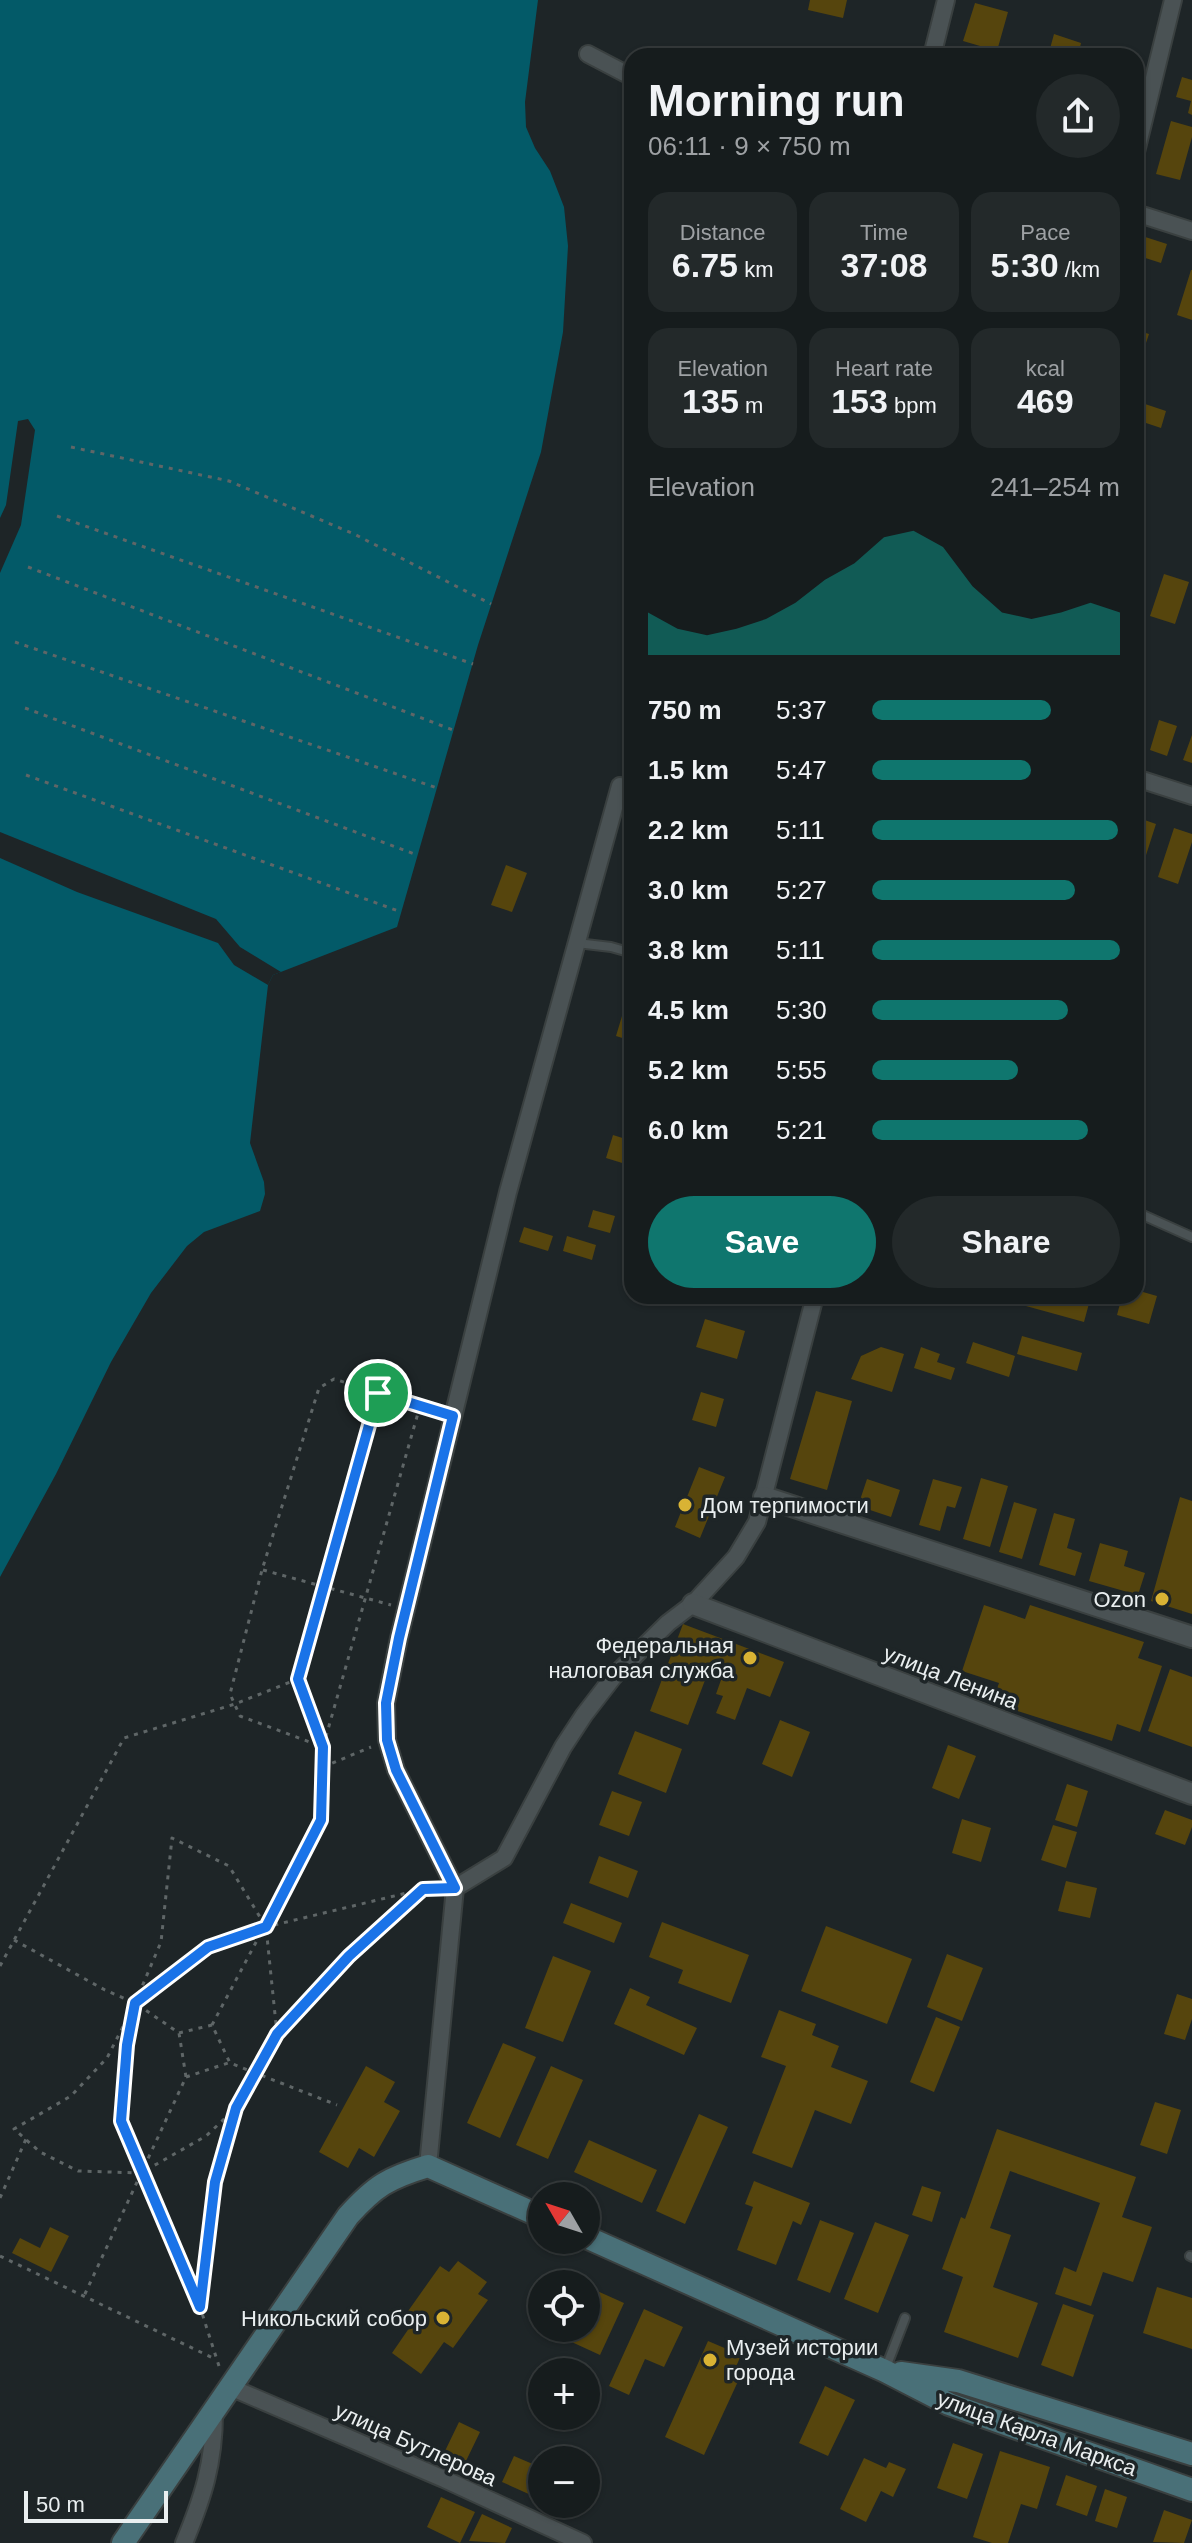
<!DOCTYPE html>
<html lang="en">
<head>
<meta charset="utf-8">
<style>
  :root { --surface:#161c1d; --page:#23292a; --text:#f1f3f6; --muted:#9ea1a4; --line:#353a3b; --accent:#0f766e }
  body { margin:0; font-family:Arial,sans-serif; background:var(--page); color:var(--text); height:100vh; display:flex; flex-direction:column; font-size:30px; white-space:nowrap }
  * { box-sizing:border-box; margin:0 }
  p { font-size:26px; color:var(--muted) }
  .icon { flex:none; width:44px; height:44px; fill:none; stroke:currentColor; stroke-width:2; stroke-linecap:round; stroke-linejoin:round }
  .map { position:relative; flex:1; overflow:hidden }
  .sheet { position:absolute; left:624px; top:48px; width:520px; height:1256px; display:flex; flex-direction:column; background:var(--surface); border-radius:24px; box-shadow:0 2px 6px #0004,0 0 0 2px var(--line) }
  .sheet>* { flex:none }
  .needle { width:52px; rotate:309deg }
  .fabs { position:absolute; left:528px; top:2182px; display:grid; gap:16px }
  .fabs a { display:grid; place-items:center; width:72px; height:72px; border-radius:50%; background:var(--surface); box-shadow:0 2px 6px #0004,0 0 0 2px var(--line); font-size:40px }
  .scale { position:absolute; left:24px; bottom:20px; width:144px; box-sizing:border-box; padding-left:8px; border:4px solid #eaeff0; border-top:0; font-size:22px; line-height:28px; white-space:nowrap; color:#eaeff0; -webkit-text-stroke:6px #1e2527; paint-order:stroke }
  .pin { position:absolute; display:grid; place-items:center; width:68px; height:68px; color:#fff; margin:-34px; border:4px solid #fff; border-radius:50%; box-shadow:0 2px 8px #0007 }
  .round { display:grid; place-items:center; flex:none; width:84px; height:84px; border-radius:42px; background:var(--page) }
  .head { display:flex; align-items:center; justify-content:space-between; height:136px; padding:0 24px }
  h1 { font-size:44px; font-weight:600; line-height:60px }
  .metrics { display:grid; grid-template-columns:repeat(3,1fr); gap:12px; height:136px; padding:8px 24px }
  .metrics div { display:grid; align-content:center; border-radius:20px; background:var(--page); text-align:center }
  .metrics b { font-size:34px; font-weight:600 }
  .metrics small { font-size:22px; font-weight:400 }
  .metrics p { font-size:22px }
  .chart { height:224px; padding:16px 24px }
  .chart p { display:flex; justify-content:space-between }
  .chart svg { width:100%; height:144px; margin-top:8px; fill:var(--accent); opacity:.7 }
  .button { display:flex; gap:16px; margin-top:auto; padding:16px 24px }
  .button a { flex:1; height:92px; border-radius:48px; background:var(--accent); color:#fff; font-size:32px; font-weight:600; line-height:92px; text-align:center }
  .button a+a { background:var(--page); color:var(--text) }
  ul { padding:0 24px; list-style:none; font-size:26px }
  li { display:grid; grid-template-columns:128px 96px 1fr; align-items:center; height:60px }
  li i { height:20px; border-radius:10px; background:var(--accent) }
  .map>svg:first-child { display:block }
  .water { fill:#035a68 }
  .pier { fill:#1e2527 }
  .building { fill:#56450d }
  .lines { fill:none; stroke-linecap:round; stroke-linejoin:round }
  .service-casing { stroke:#3a4040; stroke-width:12 }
  .minor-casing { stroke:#3a4040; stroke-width:20 }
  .tertiary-casing { stroke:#3a4040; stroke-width:24 }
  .secondary-casing { stroke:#3a4040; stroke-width:26 }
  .path { stroke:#5f6667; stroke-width:3; stroke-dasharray:4 6; stroke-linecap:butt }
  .service { stroke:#4a5254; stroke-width:8 }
  .minor { stroke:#4a5254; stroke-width:16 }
  .tertiary { stroke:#4a5254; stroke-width:20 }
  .secondary { stroke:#497078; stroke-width:22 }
  .route-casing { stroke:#fff; stroke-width:16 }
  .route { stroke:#1a73e8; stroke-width:10 }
  .poi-dot { fill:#d9b334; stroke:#1e2527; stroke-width:3 }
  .labels { text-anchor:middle; stroke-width:7; stroke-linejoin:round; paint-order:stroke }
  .poi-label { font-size:22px; fill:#eaeff0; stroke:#1e2527; text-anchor:end }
  .street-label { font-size:22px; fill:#eaeff0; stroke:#1e2527 }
</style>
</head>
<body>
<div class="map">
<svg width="1192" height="2543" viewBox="0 0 1192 2543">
  <rect width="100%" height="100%" fill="#1e2527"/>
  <path class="water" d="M0,0H538L525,102L526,127L535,148L550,171L564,207L568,246L563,332L541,452L478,645L397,927L273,975L268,985L250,1143L264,1182L265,1194L260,1211L204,1232L187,1246L151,1293L111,1362L56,1474L0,1577Z"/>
  <path class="pier" d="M28,419L35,430L21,525L0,573V518L6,505L18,421Z
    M0,832L216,919L240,947L281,972L273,975L268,985L234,965L218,943L77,892L0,858Z"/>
  <path class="building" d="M810,0H847L843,18L808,10Z
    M975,3L1008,12L997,51L963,41Z
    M1054,34L1081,43L1078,56H1048Z
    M1182,77L1192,80V115L1188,113L1191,101L1176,97Z
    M1171,121L1192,127V137L1180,180L1156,174Z
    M1139,235L1167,244L1161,263L1136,255Z
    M1191,270H1192V320L1177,315Z
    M1136,330L1149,334L1143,352L1136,350Z
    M1142,403L1166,411L1161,428L1137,420Z
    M1136,483L1144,486L1137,507H1136Z
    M1164,574L1189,582L1175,624L1150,616Z
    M1136,719L1145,722L1137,746H1136Z
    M1159,720L1177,726L1167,756L1150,750Z
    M1192,735V763L1183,760Z
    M1136,817L1156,824L1139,877L1136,876Z
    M1174,828L1192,834V842L1178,884L1158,877Z
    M506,865L527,873L512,912L491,905Z
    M625,1006L632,1008V1041L616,1036Z
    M631,1069H632V1092L625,1090Z
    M613,1135L632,1141V1166L606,1158Z
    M593,1210L615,1216L610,1233L588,1227Z
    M524,1227L553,1236L548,1251L519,1242Z
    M567,1236L596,1245L592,1260L563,1251Z
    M1136,1290L1157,1296L1149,1324L1117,1315L1122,1296H1136Z
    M726,1296H754L751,1306L726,1299Z
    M990,1296H1091L1084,1322Z
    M705,1319L745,1331L737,1359L696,1347Z
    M1022,1336L1082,1353L1077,1371L1017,1354Z
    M973,1342L1015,1356L1009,1377L966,1363Z
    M881,1347L904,1354L892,1392L851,1379L861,1356Z
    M921,1347L940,1354L937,1362L955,1368L951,1380L914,1368Z
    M816,1391L852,1401L827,1490L790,1479Z
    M701,1392L724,1399L716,1427L692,1420Z
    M699,1467L725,1477L700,1538L675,1527Z
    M981,1478L1008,1486L990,1547L963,1539Z
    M867,1479L900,1490L891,1517L858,1506Z
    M933,1479L962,1487L955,1508L947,1506L940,1531L919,1525Z
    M1180,1497L1192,1501V1614L1151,1601Z
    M1014,1502L1037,1509L1022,1559L999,1552Z
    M1054,1513L1075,1519L1067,1548L1082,1553L1075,1576L1039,1565Z
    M1100,1543L1128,1551L1124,1566L1145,1573L1138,1595L1089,1581Z
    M984,1605L1025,1619L1030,1605L1144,1642L1138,1658L1162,1666L1140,1732L1117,1724L1112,1741L992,1703L999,1683L962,1671Z
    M683,1624L784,1662L770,1697L747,1688L735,1720L716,1713L723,1696L716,1694L721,1680L707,1675L688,1725L650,1711Z
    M1170,1669L1192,1677V1747L1148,1731Z
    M780,1720L810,1732L792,1777L762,1764Z
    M635,1731L682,1749L666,1793L618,1774Z
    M948,1745L976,1756L959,1799L932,1788Z
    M1067,1784L1088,1791L1077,1827L1055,1820Z
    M612,1791L642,1802L629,1836L599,1825Z
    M1165,1810L1192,1820V1827L1185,1845L1155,1834Z
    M962,1819L991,1828L981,1862L952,1853Z
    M1053,1825L1077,1832L1066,1868L1041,1860Z
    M599,1856L638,1871L628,1898L589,1883Z
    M1066,1881L1097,1888L1090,1918L1058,1911Z
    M571,1903L622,1923L614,1943L563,1923Z
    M662,1922L749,1955L731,2003L678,1983L683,1970L649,1957Z
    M826,1926L912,1959L887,2024L801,1991Z
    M947,1954L983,1968L962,2021L927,2007Z
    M553,1956L591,1971L563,2042L525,2028Z
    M630,1988L650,1997L646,2005L697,2028L684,2055L614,2024Z
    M1177,1994L1192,1999V2019L1185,2040L1164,2034Z
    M779,2010L816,2024L812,2035L839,2046L831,2067L868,2081L851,2124L815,2110L792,2168L752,2153L786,2066L761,2057Z
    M936,2017L960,2027L934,2092L910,2082Z
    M503,2043L536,2057L500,2138L467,2123Z
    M366,2066L395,2082L384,2102L400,2111L374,2157L359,2148L348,2168L319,2152Z
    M551,2066L583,2080L548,2159L516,2145Z
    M1155,2102L1181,2110L1167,2154L1140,2145Z
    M699,2114L728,2127L685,2224L656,2211Z
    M997,2129L1136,2177L1122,2217L1152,2227L1133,2282L1103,2272L1091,2306L1055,2294L1064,2267L1076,2272L1100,2203L1010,2171L990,2228L1011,2235L993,2287L1038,2303L1018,2358L944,2332L963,2277L942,2269L961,2217L965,2219Z
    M589,2140L657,2170L642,2203L574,2172Z
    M754,2181L810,2203L801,2225L793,2221L776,2265L737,2250L753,2207L745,2204Z
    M922,2186L941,2192L932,2222L912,2215Z
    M820,2220L854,2233L830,2293L797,2280Z
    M875,2222L909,2235L878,2313L844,2299Z
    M50,2227L69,2236L51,2272L12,2253L20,2238L40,2248Z
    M458,2261L487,2282L478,2294L488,2300L453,2348L444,2342L421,2374L392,2353L414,2321L406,2314L440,2266L449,2272Z
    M586,2286L624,2303L600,2355L552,2333L554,2328H586Z
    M1157,2287L1192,2298V2349L1143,2333Z
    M1063,2304L1094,2315L1073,2377L1041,2365Z
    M644,2309L683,2327L664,2367L645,2359L629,2395L609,2386Z
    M708,2341L741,2355L733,2374L740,2377L704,2455L665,2437Z
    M825,2386L855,2400L828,2456L799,2443Z
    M459,2422L480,2432L466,2461L445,2451Z
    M953,2443L983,2454L967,2499L937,2488Z
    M1000,2451L1050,2467L1037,2509L1021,2504L1008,2543H992L973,2537Z
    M514,2456L542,2468V2500L502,2482Z
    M864,2458L886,2468L889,2462L906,2469L893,2497L881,2491L866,2522L840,2509Z
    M1066,2475L1097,2486L1087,2516L1056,2505Z
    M1105,2489L1127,2497L1117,2528L1095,2521Z
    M441,2497L475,2512L460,2543L427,2527Z
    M1164,2510L1192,2520L1184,2543L1153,2542Z
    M482,2514L512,2528L505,2543L469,2541Z"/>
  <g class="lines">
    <defs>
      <path id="service" d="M577,943L611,947L632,953
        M1136,1212L1192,1237
        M1190,2256L1192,2257
        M885,2370L905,2318"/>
      <path id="minor" d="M588,54L632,77
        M932,56L946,0
        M1136,152L1173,0
        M1136,213L1192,231
        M1136,778L1192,796
        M455,1888L396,1770L387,1740L386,1703L399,1638L508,1192L620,786
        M428,2166L455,1888L504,1858L563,1747L584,1715L614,1676L668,1623L693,1604L736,1557L757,1522L815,1296
        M230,2387L444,2479L583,2543
        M184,2543C203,2497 214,2464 214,2413"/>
      <path id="tertiary" d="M764,1497L1192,1637
        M693,1604L1192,1794"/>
      <path id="secondary" d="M586,2237L885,2371L949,2404L1192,2490
        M901,2373L958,2381L1192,2454
        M123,2543L348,2216C375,2186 388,2178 428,2166L542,2217"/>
    </defs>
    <use href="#service" class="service-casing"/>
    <use href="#minor" class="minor-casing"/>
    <use href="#tertiary" class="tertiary-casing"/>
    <use href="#secondary" class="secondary-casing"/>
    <path class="path" d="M71,447L229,481L354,534L491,604
      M57,516L473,664
      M28,567L453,730
      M15,642L437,788
      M25,708L417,855
      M26,775L401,912
      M420,1406L323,1747L240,1716L230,1694L262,1570L319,1388L334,1379L438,1411
      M263,1570L391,1605
      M323,1767L371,1747
      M14,1940L105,1990L135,2003L179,2033L186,2077L84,2296
      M0,1966L124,1738L235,1704L298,1679L378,1393
      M212,2025L321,1820L323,1747L298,1681
      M179,2033L212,2025L230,2063L337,2105
      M277,2034L266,1927L229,1866L172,1838L161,1942L135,2003L107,2058L71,2096L14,2129L40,2152L78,2171L141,2173L121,2121L127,2045L135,2003L208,1947L266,1927L423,1889L435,1888
      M186,2077L228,2063
      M0,2198L26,2139
      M0,2256L213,2358
      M199,2305L141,2173L206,2136L234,2110
      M219,2366L200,2307L215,2182L236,2108L277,2034L349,1956L420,1891"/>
    <use href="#service" class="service"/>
    <use href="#minor" class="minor"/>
    <use href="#tertiary" class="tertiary"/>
    <use href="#secondary" class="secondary"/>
  </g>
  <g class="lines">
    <defs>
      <path id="route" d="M378,1393L453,1416L399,1638L386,1703L387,1740L396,1770L455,1888L423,1889L349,1956L277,2034L236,2108L215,2182L200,2307L121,2121L127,2045L135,2003L208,1947L266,1927L321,1820L323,1747L298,1679Z"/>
    </defs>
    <use href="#route" class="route-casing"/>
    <use href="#route" class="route"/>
  </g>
  <g class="poi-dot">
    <circle cx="685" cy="1505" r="8"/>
    <circle cx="1162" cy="1599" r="8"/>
    <circle cx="750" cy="1658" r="8"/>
    <circle cx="443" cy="2318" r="8"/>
    <circle cx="710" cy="2360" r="8"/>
  </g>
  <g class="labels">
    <g class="poi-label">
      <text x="701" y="1513" text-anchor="start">Дом терпимости</text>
      <text x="1146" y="1607">Ozon</text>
      <text x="734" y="1653">Федеральная<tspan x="734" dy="25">налоговая служба</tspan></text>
      <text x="427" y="2326">Никольский собор</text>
      <text x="726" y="2355" text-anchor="start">Музей истории<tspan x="726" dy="25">города</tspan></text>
    </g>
    <g class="street-label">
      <text transform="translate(951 1677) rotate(21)" y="8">улица Ленина</text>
      <text transform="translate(1037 2433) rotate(20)" y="8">улица Карла Маркса</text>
      <text transform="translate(416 2444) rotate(24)" y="8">улица Бутлерова</text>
    </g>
  </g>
</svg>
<div class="fabs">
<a><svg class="needle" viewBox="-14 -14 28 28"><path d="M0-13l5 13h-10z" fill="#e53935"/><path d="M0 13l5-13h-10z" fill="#9ea1a4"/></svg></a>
<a><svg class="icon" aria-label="locate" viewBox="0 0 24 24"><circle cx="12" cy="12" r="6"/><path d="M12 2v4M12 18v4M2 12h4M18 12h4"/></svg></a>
<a>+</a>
<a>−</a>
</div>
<div class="scale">50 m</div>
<div class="pin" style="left:378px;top:1393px;background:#1e9e55"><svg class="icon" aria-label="arrive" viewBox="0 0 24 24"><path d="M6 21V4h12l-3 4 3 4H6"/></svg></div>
<section class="sheet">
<div class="head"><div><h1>Morning run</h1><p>06:11 · 9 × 750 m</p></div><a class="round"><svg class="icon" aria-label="share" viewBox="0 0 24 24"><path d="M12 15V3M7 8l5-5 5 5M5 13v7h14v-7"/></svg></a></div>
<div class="metrics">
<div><p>Distance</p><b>6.75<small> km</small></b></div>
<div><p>Time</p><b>37:08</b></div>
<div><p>Pace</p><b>5:30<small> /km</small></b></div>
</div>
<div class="metrics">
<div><p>Elevation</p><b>135<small> m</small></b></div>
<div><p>Heart rate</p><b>153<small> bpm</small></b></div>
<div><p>kcal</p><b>469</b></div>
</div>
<div class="chart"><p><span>Elevation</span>241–254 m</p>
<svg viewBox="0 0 160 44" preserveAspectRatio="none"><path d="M0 44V31L10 36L20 38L30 36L40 33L50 28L60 21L70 16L80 8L90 6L100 11L110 23L120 31L130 33L140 31L150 28L160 31V44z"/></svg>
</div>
<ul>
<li><b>750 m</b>5:37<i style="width:72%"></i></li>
<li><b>1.5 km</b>5:47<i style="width:64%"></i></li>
<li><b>2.2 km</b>5:11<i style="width:99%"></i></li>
<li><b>3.0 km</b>5:27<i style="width:82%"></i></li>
<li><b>3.8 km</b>5:11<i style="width:100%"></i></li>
<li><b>4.5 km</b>5:30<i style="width:79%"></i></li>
<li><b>5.2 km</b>5:55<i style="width:59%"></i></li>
<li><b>6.0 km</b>5:21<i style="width:87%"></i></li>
</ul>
<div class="button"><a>Save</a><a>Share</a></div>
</section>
</div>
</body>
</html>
